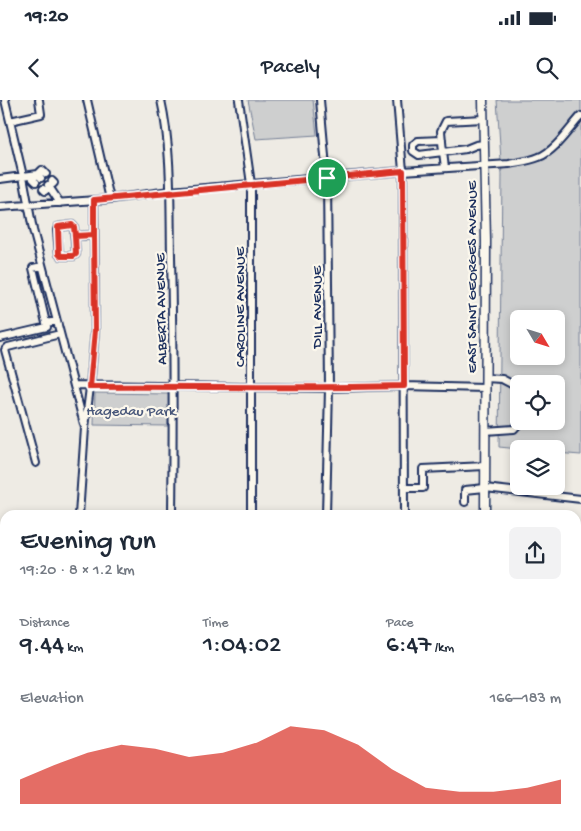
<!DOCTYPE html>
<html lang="en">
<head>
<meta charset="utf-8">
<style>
  :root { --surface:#fff; --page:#f2f2f3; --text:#1f2937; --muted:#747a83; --accent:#d93025 }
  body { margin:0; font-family:"Gochi Hand",sans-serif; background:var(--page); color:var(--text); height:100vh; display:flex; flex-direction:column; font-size:19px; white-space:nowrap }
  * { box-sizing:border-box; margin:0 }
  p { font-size:16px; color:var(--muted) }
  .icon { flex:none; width:28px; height:28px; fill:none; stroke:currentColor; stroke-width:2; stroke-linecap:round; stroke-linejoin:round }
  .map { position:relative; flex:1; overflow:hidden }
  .panel { position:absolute; left:0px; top:410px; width:581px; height:321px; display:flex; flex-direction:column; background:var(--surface); border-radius:15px 15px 0 0; box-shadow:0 2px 8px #0003 }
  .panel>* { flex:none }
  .needle { width:32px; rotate:128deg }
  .fabs { position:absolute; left:510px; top:210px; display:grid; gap:10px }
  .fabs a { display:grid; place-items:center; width:55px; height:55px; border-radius:8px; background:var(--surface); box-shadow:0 2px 8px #0003; font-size:25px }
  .pin { position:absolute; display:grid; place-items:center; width:42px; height:42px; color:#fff; margin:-21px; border:2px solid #fff; border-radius:50%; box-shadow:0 1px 5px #0007 }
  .round { display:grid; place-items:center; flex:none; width:52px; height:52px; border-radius:8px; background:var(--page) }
  .head { display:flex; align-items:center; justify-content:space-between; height:85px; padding:0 20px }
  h1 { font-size:28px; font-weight:600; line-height:38px }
  .stats { display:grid; grid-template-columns:repeat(3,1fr); gap:8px; height:85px; padding:5px 20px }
  .stats div { display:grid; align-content:center }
  .stats b { font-size:25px; font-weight:600 }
  .stats small { font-size:14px; font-weight:400 }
  .stats p { font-size:14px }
  .chart { height:140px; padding:10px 20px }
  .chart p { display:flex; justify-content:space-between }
  .chart svg { width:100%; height:90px; margin-top:5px; fill:var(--accent); opacity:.7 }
  .status { display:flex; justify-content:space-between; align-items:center; height:35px; padding:0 25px; background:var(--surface); direction:ltr }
  .status svg { height:14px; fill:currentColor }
  header { display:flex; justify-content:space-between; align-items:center; height:65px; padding:0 20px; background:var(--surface); font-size:22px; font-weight:600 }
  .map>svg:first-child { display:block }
  .built { fill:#deddda }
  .green { fill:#cecfcf; stroke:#747f96; fill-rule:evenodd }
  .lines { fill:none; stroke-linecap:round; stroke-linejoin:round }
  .minor-casing { stroke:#1b2f5e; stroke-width:10 }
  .major-casing { stroke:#1b2f5e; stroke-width:11 }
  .minor { stroke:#fbf7ec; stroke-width:6 }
  .major { stroke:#fbf7ec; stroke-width:8 }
  .rail { stroke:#1b2f5e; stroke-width:2; stroke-dasharray:8 4; stroke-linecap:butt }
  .route-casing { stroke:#fff; stroke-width:10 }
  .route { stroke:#d93025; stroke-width:6 }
  .labels { text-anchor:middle; stroke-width:4.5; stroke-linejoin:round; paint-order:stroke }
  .street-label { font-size:15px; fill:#1b2f5e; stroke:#fbf7ec }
  .park-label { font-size:15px; fill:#48577a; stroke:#fbf7ec }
</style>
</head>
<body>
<div class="status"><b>19:20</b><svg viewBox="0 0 49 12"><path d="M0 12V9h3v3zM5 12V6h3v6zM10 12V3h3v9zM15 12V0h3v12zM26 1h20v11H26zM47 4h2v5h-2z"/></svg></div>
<header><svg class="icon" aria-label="back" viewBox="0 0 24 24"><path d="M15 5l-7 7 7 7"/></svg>Pacely<svg class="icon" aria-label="search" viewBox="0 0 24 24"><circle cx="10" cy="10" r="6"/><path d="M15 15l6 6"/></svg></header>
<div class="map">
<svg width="581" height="731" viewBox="0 0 581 731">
  <rect width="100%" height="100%" fill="#eeebe4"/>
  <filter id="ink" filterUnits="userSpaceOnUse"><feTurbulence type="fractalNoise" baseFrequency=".02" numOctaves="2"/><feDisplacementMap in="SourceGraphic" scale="10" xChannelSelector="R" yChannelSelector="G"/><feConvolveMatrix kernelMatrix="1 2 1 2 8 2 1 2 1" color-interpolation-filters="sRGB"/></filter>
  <g filter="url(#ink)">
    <path class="built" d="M0,576L5,596V726H38L39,731H0Z"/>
    <path class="green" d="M248,0H313L317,35L256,39Z
      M497,0H581V355L556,353V349H519L499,347L502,75ZM519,219H556V256H519ZM519,284H556V321H519Z
      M95,293L169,294L168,326L94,325Z"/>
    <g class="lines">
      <defs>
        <path id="minor" d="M5,0L23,76L33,130L85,328
          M87,0L110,99
          M161,0C172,49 170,106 171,156C173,242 173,328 172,415
          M239,0L251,84V415
          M320,0L327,79L329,288L326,415
          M397,0L403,71L404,415
          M10,21L41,14L39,0
          M442,40L418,41L413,45V51L419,55L443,52L441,31L446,21L483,19
          M445,68L443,52L466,49L476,45L484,44
          M0,79L38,74L42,70L46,74
          M36,82L33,79L38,74L41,78
          M48,85L60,103
          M43,89L45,91L54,83L52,81
          M0,107L110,99L170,91L403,71L509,64C519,62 530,61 539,57C555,51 569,29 581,16
          M72,125L74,127L76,154L73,156H61L59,154L57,130L58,127Z
          M75,136L94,135
          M42,166L33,168L46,223L57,221
          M0,238L47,227L46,223
          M485,278L502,279L519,288
          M74,285L329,288L404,286L485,288
          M485,331L514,329L521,321
          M36,363L5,250L8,247L60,234
          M404,388H423V369L485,366
          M465,402V390L485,388L581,399
          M79,415L85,328L90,287L95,230L94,100
          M576,486H581
          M576,572H581
          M0,646L2,658
          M576,656L581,657
          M23,726L24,731
          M120,726L122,731
          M289,726V731"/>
        <path id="major" d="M483,0L486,141L485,415
          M456,731L457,726"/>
      </defs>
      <use href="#minor" class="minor-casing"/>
      <use href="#major" class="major-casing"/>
      <use href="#minor" class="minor"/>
      <use href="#major" class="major"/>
      <path class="rail" d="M0,448L5,469
        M0,464L5,485
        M0,497L5,518
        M0,519L5,540
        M0,538L5,559
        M49,726L50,731
        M62,726L63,731"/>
    </g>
  </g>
  <g class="lines" filter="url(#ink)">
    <defs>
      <path id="route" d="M327,78L94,100V135L75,136L74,127L72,125L58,127L59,154L61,156H73L76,154L75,136L94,135L95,230L90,287C195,286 300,289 404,286L403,71L327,78"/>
    </defs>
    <use href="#route" class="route-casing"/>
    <use href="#route" class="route"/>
  </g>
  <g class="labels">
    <g class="street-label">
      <text transform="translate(471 177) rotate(-90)" y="5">EAST SAINT GEORGES AVENUE</text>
      <text transform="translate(239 207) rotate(-90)" y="5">CAROLINE AVENUE</text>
      <text transform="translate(316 207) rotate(-90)" y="5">DILL AVENUE</text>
      <text transform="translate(160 209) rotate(-91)" y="5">ALBERTA AVENUE</text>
    </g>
    <g class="park-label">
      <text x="131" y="315">Hagedau Park</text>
    </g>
  </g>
</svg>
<div class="fabs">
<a><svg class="needle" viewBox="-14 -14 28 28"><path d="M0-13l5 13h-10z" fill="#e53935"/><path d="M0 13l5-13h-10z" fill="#747a83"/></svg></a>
<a><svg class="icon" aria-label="locate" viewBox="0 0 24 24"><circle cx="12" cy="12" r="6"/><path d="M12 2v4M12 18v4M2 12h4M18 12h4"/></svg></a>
<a><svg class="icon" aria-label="layers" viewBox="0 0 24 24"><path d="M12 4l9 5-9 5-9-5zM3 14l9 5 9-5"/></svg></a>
</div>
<div class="pin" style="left:327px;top:78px;background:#1e9e55"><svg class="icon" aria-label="arrive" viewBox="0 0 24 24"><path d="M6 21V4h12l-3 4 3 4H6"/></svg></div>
<section class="panel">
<div class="head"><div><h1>Evening run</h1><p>19:20 · 8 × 1.2 km</p></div><a class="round"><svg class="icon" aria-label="share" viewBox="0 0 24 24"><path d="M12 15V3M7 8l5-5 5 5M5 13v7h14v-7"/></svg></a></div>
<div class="stats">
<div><p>Distance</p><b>9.44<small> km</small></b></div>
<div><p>Time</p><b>1:04:02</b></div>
<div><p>Pace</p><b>6:47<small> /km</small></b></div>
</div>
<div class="chart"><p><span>Elevation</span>166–183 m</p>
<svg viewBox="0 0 160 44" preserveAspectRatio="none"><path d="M0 44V32L10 25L20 19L30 15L40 17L50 21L60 19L70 14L80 6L90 8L100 15L110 27L120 36L130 38L140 38L150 36L160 32V44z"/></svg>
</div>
</section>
</div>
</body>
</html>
